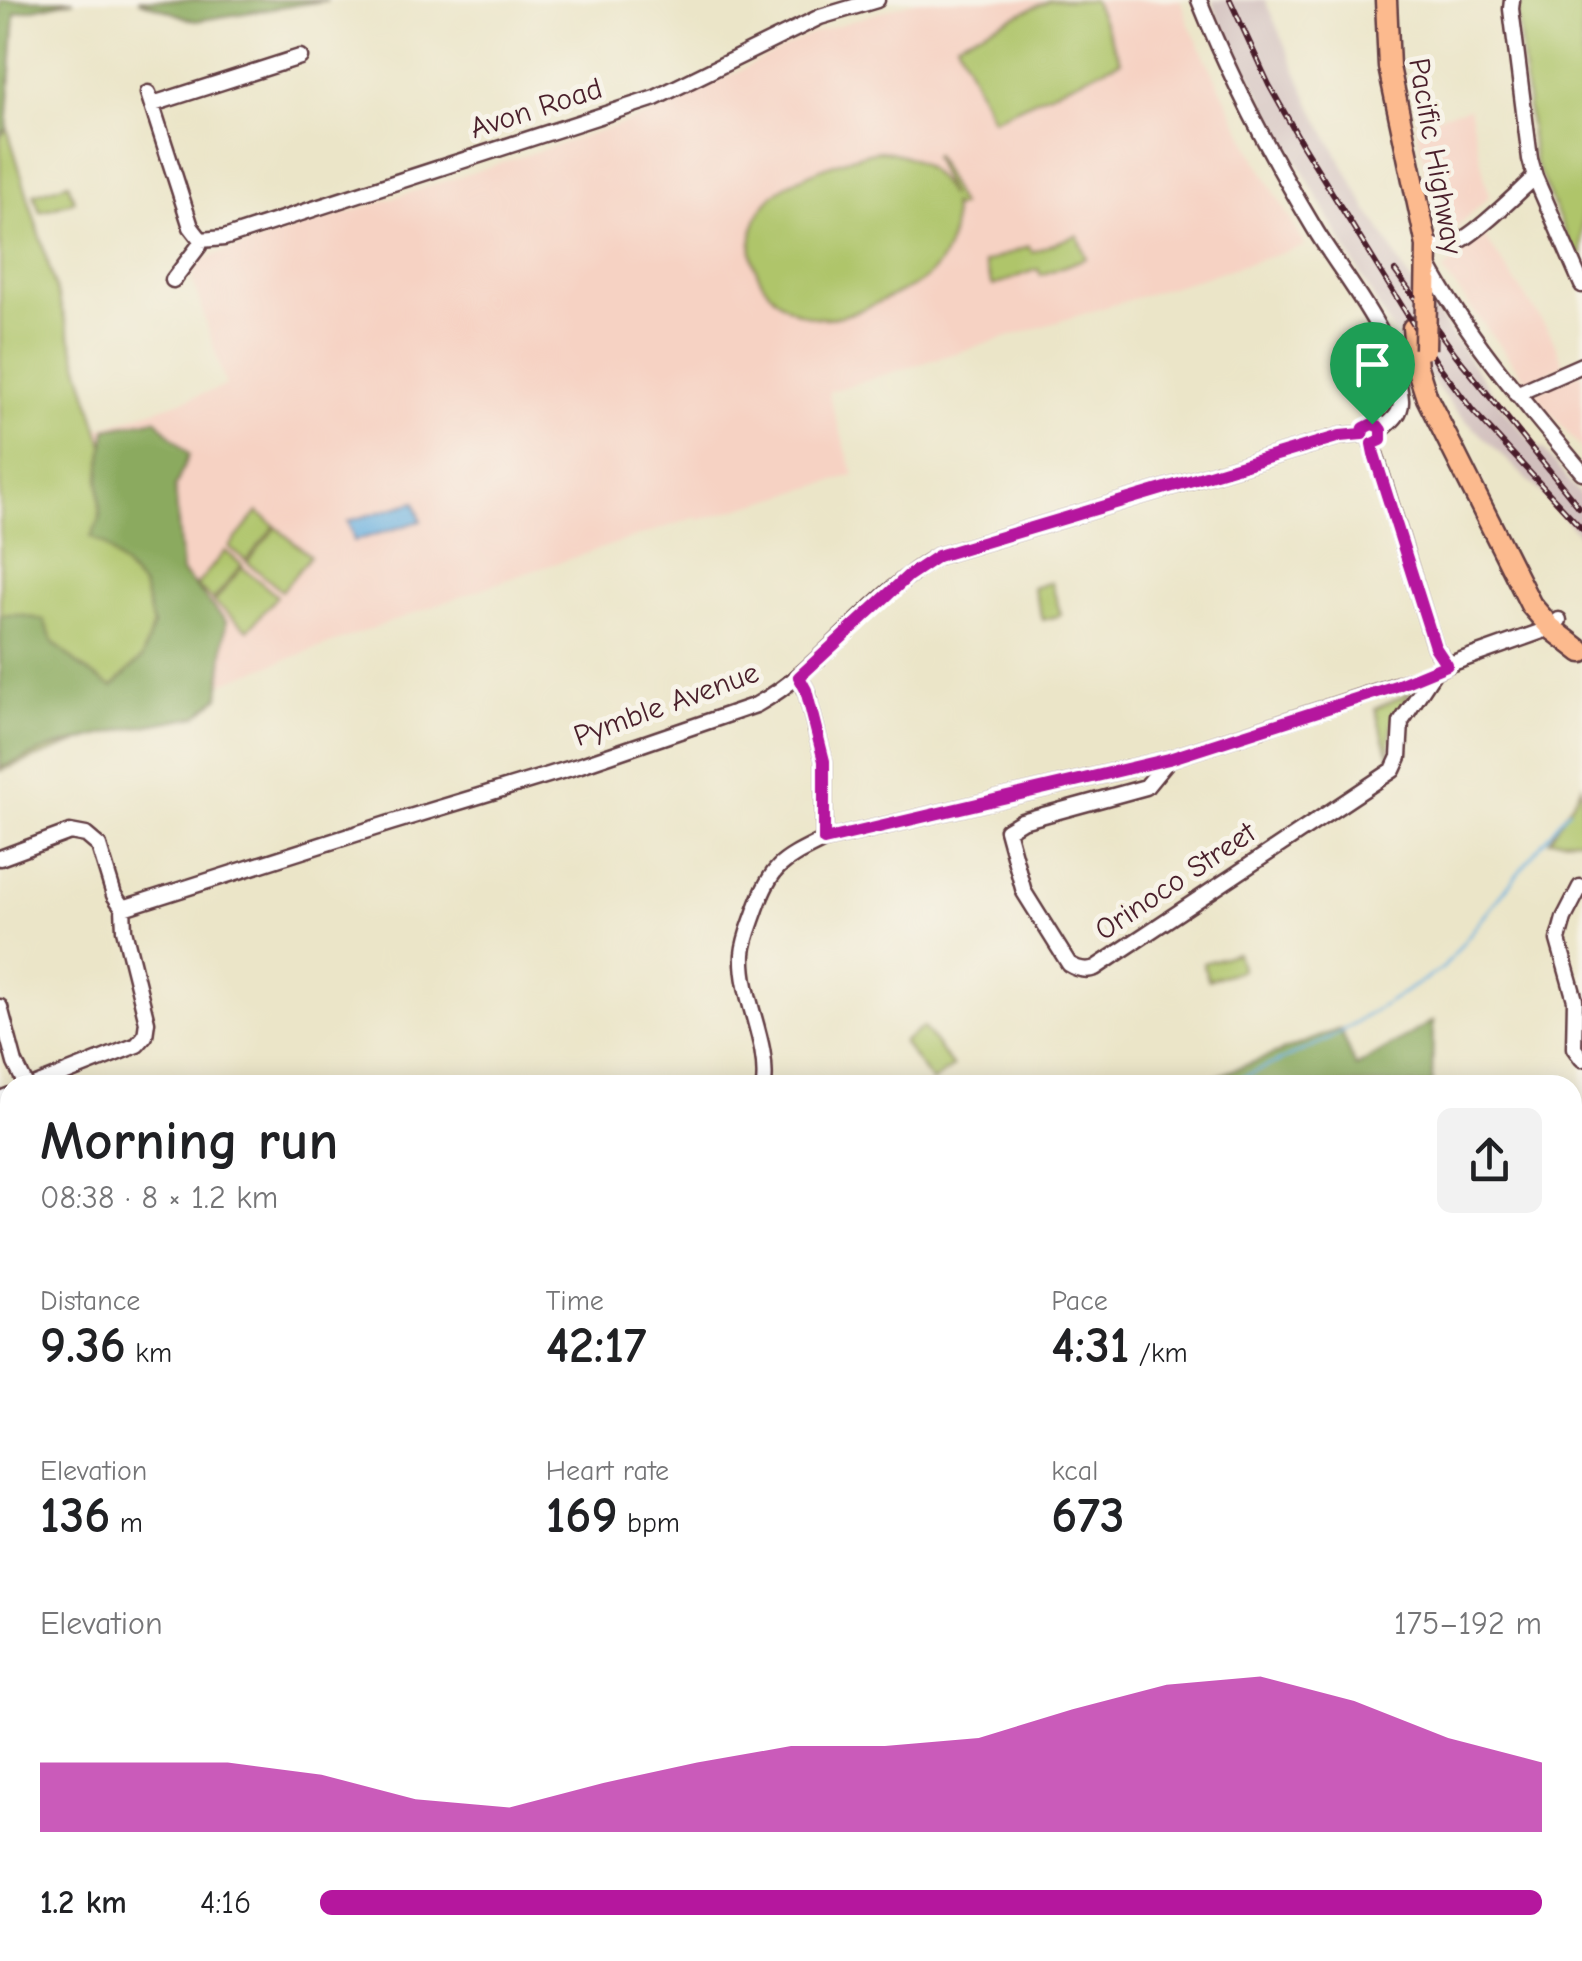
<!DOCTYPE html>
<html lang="en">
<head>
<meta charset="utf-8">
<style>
  :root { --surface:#fff; --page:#f2f2f2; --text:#202124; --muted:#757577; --accent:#b5179e }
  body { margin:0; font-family:"Comic Neue",sans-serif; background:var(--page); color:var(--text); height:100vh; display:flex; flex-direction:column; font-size:38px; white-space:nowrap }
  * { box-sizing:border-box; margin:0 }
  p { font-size:32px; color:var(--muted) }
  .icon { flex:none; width:55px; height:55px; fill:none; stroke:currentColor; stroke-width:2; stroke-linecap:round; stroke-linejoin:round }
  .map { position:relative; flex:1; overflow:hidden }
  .details { position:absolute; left:0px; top:1075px; width:1582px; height:888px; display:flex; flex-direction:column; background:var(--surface); border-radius:30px 30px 0 0; box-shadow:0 5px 25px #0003 }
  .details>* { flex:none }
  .pin { position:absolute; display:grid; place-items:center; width:85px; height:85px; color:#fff; margin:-102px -42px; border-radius:50% 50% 50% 0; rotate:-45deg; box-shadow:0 0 10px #0007 }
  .pin .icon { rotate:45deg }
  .round { display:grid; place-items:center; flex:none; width:105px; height:105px; border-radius:15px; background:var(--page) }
  .headline { display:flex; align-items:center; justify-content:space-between; height:170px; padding:0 40px }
  h1 { font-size:55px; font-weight:700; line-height:75px }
  .figures { display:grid; grid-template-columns:repeat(3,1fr); gap:15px; height:170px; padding:10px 40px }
  .figures div { display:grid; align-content:center }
  .figures b { font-size:50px; font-weight:700 }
  .figures small { font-size:28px; font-weight:400 }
  .figures p { font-size:28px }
  .chart { height:280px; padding:20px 40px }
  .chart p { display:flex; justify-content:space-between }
  .chart svg { width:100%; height:180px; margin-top:10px; fill:var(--accent); opacity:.7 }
  ul { padding:0 40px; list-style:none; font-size:32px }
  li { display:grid; grid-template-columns:160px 120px 1fr; align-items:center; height:75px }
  li i { height:25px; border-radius:12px; background:var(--accent) }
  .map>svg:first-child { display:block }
  .built { fill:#f6d2c3 }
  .industrial { fill:#d1bfbd }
  .green { fill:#afc56a; stroke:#7c724a; stroke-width:2.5 }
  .forest { fill:#8baa5e; stroke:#6a6444; stroke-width:2.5 }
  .water { fill:#69b0e0; stroke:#5a6886; stroke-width:2.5 }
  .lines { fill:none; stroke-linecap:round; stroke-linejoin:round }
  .stream { stroke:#69b0e0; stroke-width:2.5 }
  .highway-tunnel { stroke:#cbbda9; stroke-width:20; stroke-dasharray:20 10; stroke-linecap:butt }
  .minor-casing { stroke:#623d43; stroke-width:19 }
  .highway-casing { stroke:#623d43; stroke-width:25 }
  .minor { stroke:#fff; stroke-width:14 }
  .highway { stroke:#fcba8e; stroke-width:20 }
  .rail-casing { stroke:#4a1f2b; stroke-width:6 }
  .rail { stroke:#f7f3e8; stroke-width:2.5; stroke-dasharray:8; stroke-linecap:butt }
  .highway-bridge-casing { stroke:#623d43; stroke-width:25; stroke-linecap:butt }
  .highway-bridge { stroke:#fcba8e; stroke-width:20 }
  .route-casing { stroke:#fff; stroke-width:20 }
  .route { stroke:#b5179e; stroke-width:12 }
  .labels { text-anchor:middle; stroke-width:10; stroke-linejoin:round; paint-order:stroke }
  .street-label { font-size:30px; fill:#4a1f2b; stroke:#f7f3e8 }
</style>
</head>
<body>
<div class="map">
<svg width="1582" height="1961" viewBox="0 0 1582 1961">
  <rect width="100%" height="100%" fill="#f7f3e8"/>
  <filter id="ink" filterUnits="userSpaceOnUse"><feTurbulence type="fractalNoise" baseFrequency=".01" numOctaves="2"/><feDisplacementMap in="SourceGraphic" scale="20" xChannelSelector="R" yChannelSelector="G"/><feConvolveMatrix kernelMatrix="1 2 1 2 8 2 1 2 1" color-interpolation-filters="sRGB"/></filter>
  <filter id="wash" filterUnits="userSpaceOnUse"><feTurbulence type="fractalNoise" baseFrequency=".0048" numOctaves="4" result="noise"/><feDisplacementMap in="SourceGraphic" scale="40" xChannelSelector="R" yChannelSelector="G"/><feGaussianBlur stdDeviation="2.25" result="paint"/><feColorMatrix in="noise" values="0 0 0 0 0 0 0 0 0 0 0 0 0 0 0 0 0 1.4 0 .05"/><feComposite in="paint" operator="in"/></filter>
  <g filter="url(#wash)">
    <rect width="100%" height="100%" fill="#ebe5c8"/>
    <path class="built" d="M918,0H1180L1190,27L1258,163L1305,246L828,392L854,475L699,520L697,517L517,576L183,697L98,429L226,386L192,279L200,260L653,114L811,34Z
      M1469,108L1489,197L1440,243L1416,122Z
      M1484,236L1550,333L1564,364L1528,383L1443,271Z
      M1582,372V450L1534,393Z
      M1582,1211V1279L1573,1282V1214Z
      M1582,1335V1591L1573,1602L1572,1338Z"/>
    <path class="industrial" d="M1212,0H1265L1313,109L1368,211L1380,228L1405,273L1439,316L1502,407L1539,450L1542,448L1582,497V538L1534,486L1455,410L1388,324L1218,19Z"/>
    <path class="green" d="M1050,0H1093L1121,61L992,119L957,42Z
      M1524,0H1582V270L1534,161L1517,12Z
      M0,104L98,429L161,630L138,720L0,771Z
      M880,151C913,153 935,169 950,197L933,156L935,155L960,205L955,208L952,205C957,244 940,276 903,291C879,301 849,319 823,318C771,316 734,259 760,212C766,202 776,191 787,185C805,174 859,153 880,151Z
      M68,183L74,201L40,212L34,194Z
      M1077,235L1086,258L1041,275L1038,269L993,286L984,263L1029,246L1032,252Z
      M258,512L275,526L246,561L229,547Z
      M276,527L310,556L282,591L247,562Z
      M225,551L242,565L213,600L196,586Z
      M242,567L277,596L248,630L214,602Z
      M1051,582L1061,615L1043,620L1033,588Z
      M1411,692L1392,722L1389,756L1375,709Z
      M1582,786V839L1549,840Z
      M1237,953L1242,970L1208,980L1203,963Z
      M923,1027L953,1067L932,1082L903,1042Z"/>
    <path class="forest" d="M0,0H74L15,13L7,129L0,136Z
      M138,0H328L195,21Z
      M156,419L189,455L175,487L182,572L226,621L219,697L197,716L122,730L53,747L0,768V615H20L44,620L53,642L81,667L112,687L142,658L153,625L143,587L104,544L91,537L100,519L99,480L106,429Z
      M1433,1021L1432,1085H1194L1340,1029L1356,1067Z"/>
    <path class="water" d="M415,502L421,521L354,541L348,521Z"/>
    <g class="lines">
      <path class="stream" d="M1225,1085L1329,1039L1443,968L1569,809
        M345,1961L349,1952"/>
    </g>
  </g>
  <g filter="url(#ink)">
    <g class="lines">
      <path class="highway-tunnel" d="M1572,1666L1582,1665"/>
      <defs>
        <path id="minor" d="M1199,0C1231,80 1272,158 1316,231C1349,285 1396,335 1401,400C1402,414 1391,422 1381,430
          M1512,0L1511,9L1530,159L1535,177L1582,285
          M148,93L191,227L201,240
          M153,104L300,57
          M201,240L224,238L655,98L820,17L877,0
          M1427,246C1435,247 1444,248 1452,245C1476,235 1514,196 1535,177
          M1428,264C1469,340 1527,406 1582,472
          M173,280L199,246L201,240
          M1516,394L1582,365
          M1372,444L1432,638L1435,647L1447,665
          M799,677L806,690L824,761V840
          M1169,759L1146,787L1022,821L1007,830L1024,892L1069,964C1077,969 1085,972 1095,968L1393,770L1399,757L1401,722L1434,672
          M0,858L70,832L86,835L99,846L114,895L123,908L124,930L147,1022L145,1036L137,1045L36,1085
          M1580,887L1564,918L1558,940L1575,1000L1574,1048L1582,1059
          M123,908L390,823L578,766L756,705C825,667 870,595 938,556L1340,436L1363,434
          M0,1007L15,1063L26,1085
          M764,1085C769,1041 741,998 743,954C744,939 751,924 756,909C772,864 782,861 824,840L1169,759L1421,677L1447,665L1551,628L1559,620
          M0,1099L10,1095
          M1572,1323L1582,1320
          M0,1426L10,1423
          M0,1600L10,1597
          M1572,1884L1582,1898
          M1483,1952L1509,1961
          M321,1961L323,1952
          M572,1961L577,1952
          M952,1961L969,1952
          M1180,1961L1183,1952"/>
        <path id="highway" d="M1386,0L1389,67L1427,246L1426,299
          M1413,328L1417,367L1427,398L1531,605L1551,628L1582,652
          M1572,1621L1582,1612
          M1572,1643L1582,1650
          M1572,1681L1582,1679
          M0,1852L10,1840
          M0,1880L10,1868"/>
      </defs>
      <use href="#minor" class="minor-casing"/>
      <use href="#highway" class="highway-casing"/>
      <use href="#minor" class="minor"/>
      <use href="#highway" class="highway"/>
      <defs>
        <path id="rail" d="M1230,0L1269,85L1302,144L1437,363L1473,411L1582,529
          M1395,271L1456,355L1579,507"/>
      </defs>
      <use href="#rail" class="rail-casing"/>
      <use href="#rail" class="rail"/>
      <defs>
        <path id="highway-bridge" d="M1425,349L1426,299"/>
      </defs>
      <use href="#highway-bridge" class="highway-bridge-casing"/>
      <use href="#highway-bridge" class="highway-bridge"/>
    </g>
  </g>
  <g class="lines" filter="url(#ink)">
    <defs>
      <path id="route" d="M1372,424L1378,426L1381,430V440L1372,444L1374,454L1435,647L1447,665L1396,686L1169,759L824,840V761L806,690L799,677L908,576L938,556L1340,436L1362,434L1364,428Z"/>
    </defs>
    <use href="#route" class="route-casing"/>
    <use href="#route" class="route"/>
  </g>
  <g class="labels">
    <g class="street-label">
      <text transform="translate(536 108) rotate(-18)" y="10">Avon Road</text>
      <text transform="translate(1436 156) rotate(80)" y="10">Pacific Highway</text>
      <text transform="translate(666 704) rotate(-20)" y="10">Pymble Avenue</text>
      <text transform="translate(1175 881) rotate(-34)" y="10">Orinoco Street</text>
    </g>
  </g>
</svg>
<div class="pin" style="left:1372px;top:424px;background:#1e9e55"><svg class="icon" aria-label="arrive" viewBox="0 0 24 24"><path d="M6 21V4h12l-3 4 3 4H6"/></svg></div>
<section class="details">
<div class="headline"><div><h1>Morning run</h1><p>08:38 · 8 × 1.2 km</p></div><a class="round"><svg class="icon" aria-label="share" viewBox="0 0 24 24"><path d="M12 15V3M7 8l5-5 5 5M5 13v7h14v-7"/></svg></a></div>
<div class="figures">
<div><p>Distance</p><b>9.36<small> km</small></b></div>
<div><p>Time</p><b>42:17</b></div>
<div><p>Pace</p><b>4:31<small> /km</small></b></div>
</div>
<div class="figures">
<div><p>Elevation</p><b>136<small> m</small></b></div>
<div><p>Heart rate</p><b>169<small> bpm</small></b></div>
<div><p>kcal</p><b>673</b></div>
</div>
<div class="chart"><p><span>Elevation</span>175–192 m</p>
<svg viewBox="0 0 160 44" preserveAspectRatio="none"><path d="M0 44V27L10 27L20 27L30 30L40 36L50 38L60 32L70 27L80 23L90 23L100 21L110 14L120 8L130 6L140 12L150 21L160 27V44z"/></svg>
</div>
<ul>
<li><b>1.2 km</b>4:16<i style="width:100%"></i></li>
</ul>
</section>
</div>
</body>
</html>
